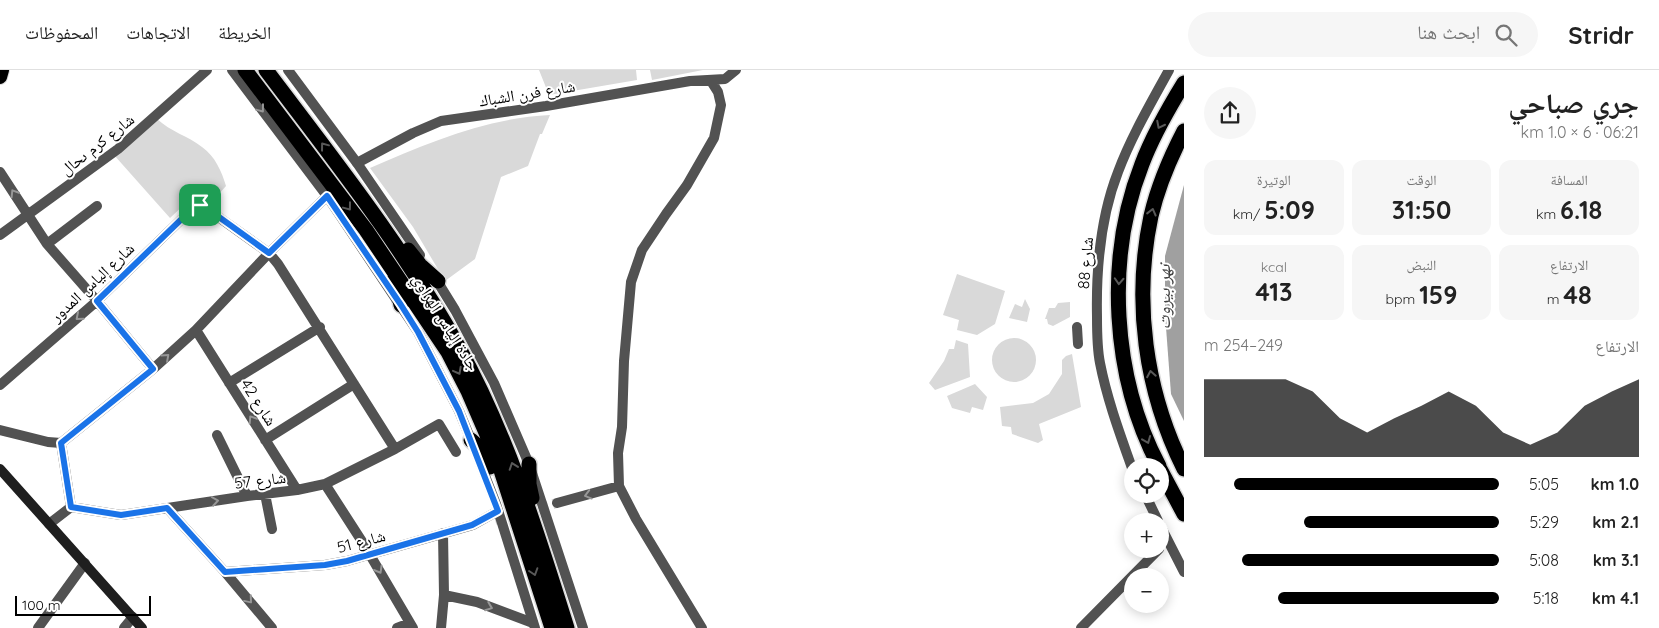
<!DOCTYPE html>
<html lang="ar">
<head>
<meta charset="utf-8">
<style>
  :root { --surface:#fff; --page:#f6f6f6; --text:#222; --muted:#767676; --line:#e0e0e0; --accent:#000 }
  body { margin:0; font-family:Quicksand,"Noto Naskh Arabic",sans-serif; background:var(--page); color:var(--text); direction:rtl; height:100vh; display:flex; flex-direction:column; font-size:19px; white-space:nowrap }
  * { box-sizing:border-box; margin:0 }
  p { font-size:16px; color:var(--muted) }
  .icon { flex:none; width:28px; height:28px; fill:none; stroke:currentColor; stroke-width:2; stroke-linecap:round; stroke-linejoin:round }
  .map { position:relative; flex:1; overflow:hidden; direction:ltr }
  .drawer { display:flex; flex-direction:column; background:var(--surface); width:475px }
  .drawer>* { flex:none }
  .fabs { position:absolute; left:1124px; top:388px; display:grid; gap:10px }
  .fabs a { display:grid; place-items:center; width:45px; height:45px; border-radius:50%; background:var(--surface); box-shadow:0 2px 12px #0003; font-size:25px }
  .scale { position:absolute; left:15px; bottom:12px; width:136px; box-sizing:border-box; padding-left:5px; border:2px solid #000; border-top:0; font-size:14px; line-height:18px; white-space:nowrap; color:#000; -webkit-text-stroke:4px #fff; paint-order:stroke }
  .pin { position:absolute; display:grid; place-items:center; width:42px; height:42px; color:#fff; margin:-21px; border-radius:10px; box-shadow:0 2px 8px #0006 }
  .round { display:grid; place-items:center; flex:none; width:52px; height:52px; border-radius:26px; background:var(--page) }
  .summary { display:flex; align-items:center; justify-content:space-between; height:85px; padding:0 20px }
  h1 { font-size:28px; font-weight:700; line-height:38px }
  .stats { display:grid; grid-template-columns:repeat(3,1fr); gap:8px; height:85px; padding:5px 20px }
  .stats div { display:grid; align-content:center; border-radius:12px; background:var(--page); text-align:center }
  .stats b { font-size:25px; font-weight:700 }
  .stats small { font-size:14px; font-weight:400 }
  .stats p { font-size:14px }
  .chart { height:140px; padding:10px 20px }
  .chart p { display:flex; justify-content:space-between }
  .chart svg { width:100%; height:90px; margin-top:5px; fill:var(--accent); opacity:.7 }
  ul { padding:0 20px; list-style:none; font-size:16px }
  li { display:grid; grid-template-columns:80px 60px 1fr; align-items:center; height:38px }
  li i { height:12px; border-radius:6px; background:var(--accent) }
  header { display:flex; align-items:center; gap:30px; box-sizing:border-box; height:70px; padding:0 25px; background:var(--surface); border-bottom:1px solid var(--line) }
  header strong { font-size:24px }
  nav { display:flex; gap:28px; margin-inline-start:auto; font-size:18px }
  .search { width:350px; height:45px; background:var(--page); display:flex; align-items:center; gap:12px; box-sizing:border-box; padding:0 18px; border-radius:28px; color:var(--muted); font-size:19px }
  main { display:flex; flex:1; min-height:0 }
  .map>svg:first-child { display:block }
  .green { fill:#d9d9d9 }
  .water { fill:#a0a0a0 }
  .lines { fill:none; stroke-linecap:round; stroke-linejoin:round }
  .minor-tunnel { stroke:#d9d9d9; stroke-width:10; stroke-dasharray:10 5; stroke-linecap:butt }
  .trunk-casing { stroke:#dbdbdb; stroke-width:16 }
  .motorway-casing { stroke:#dbdbdb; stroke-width:18 }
  .minor { stroke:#525252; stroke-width:10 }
  .tertiary { stroke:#525252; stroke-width:10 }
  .secondary { stroke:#1f1f1f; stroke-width:10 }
  .trunk { stroke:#000; stroke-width:14 }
  .motorway { stroke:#000; stroke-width:15 }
  .oneway { stroke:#979797 }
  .oneway2 { stroke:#595959 }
  .route-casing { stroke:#fff; stroke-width:10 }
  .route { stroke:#1a73e8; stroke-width:6 }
  .labels { text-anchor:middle; stroke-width:4; stroke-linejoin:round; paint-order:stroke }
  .street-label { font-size:16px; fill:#000; stroke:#fff }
  .water-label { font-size:18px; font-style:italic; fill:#414141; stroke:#fff }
</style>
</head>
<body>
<header>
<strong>Stridr</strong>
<div class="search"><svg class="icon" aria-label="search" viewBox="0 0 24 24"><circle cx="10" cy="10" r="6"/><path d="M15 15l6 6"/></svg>ابحث هنا</div>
<nav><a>الخريطة</a><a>الاتجاهات</a><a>المحفوظات</a></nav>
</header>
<main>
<section class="drawer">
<div class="summary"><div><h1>جري صباحي</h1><p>06:21 · 6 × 1.0 km</p></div><a class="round"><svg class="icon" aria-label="share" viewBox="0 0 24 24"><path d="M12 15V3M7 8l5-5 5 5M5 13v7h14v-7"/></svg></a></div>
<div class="stats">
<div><p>المسافة</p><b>6.18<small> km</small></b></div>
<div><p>الوقت</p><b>31:50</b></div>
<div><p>الوتيرة</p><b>5:09<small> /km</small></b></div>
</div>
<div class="stats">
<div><p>الارتفاع</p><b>48<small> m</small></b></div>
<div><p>النبض</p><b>159<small> bpm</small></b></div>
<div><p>kcal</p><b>413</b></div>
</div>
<div class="chart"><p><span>الارتفاع</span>249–254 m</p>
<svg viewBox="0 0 160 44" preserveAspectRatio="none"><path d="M0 44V6L10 6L20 6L30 6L40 12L50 25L60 32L70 25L80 19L90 12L100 19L110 32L120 38L130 32L140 19L150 12L160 6V44z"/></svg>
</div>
<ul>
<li><b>1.0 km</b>5:05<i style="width:90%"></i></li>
<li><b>2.1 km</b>5:29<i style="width:66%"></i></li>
<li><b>3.1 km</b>5:08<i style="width:87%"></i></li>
<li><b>4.1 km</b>5:18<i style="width:75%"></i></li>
</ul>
</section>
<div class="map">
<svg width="1184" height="558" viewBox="0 0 1184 558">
  <rect width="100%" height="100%" fill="#fff"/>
  <path class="green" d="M539,0H636L637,10L549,25Z
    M650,0H703L652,10Z
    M550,45L542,64H540L528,96L501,107L475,189L445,211L413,157L370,98C427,73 487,48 550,45Z
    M156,48C172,63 187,65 202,77C215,86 222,102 226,116L210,134L201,128L190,129L170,148L114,85Z
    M957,204L1005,221L995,254L977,265L957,260L959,250L943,245Z
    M1025,229L1030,239L1027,252L1009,248L1015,234L1022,237Z
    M1070,232V247L1053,256L1048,254L1047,249H1045L1049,238H1055L1058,233Z
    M992 290a22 22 0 1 1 44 0a22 22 0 1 1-44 0Z
    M956,270L968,274L970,307L935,320L929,313L944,291L949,279H954Z
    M1072,284L1081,337L1039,354L1043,370L1038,373L1012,364L1011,357L1002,356L1000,337L1033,333L1049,324L1062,304V290L1066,286Z
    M975,314L987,327L983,340L972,337L970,343L952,338L947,326Z"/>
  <path class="water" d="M1184,115V351L1171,324L1165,244V186Z"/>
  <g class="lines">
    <path class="minor-tunnel" d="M495,450L557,433"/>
    <defs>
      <path id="trunk" d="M0,7L2,0"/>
      <path id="motorway" d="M245,0L366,160L448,282L468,321L497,388L552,558
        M266,0C334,90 404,178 458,276C507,364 537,462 567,558
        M1184,61C1170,88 1158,116 1151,146C1133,231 1145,321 1184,399
        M408,180L420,195L438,211
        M392,212L399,225L401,235
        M471,370L482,380L490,397
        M529,394V414L532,428
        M1159,396C1112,307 1105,188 1142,94C1153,65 1168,39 1184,13
        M1160,399L1184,444"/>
    </defs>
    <use href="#trunk" class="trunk-casing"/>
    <use href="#motorway" class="motorway-casing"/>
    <path class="minor" d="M357,93L413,63L441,51L546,36L690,11L725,9L736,0
      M0,102L47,174L97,231L153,299
      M0,165L118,79L207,0
      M47,174L97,136
      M1077,257L1078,274
      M196,260L297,420
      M229,313L320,257
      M0,315L97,231L192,139L197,136H203L269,183L278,194L395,379
      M0,360L48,372L61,373L153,299L196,260L269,183L327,126
      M217,365L247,426
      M265,370L354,314
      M61,373L71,437
      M325,414L363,473L413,558
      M265,424L272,459
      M557,433L619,416
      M71,437L121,445L247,426L297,420L325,414L395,379L439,354L456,382
      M167,438L225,502L272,558
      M49,454L71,437
      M225,502L325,495L347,491L473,455L498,441
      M444,525L477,532L533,553
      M124,558L133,547
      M397,558L410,553
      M441,558L444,525L443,463
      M702,558L636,449L619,416L618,383L622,357L624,291L631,212L642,180L666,144L687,115L714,68L721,35L718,22L711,11
      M1081,558L1159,479"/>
    <path class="tertiary" d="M232,0L327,126L418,262L459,341L471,370L496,434L535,558
      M288,0L357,93L420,185
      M434,206L455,240L494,313L529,394L583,558
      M1132,398C1120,364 1107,329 1100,293C1097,278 1097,263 1097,247C1096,198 1100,148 1118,102C1131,67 1151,33 1169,0
      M1145,424L1158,451
      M1160,455L1184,502
      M38,558L85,493"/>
    <path class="secondary" d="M0,399L142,558"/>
    <use href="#trunk" class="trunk"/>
    <use href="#motorway" class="motorway"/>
  </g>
  <defs><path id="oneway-chevron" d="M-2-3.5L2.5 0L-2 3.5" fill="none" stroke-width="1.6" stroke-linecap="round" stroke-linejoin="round" transform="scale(1.25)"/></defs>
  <g class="oneway">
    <use href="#oneway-chevron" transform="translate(261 39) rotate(53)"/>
    <use href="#oneway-chevron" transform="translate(14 123) rotate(-122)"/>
    <use href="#oneway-chevron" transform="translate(79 247) rotate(139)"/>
    <use href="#oneway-chevron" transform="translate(166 287) rotate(-42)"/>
    <use href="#oneway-chevron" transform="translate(252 349) rotate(-123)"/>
    <use href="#oneway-chevron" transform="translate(588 425) rotate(165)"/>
    <use href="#oneway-chevron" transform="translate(215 431) rotate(-9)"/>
    <use href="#oneway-chevron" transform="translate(379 500) rotate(60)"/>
    <use href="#oneway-chevron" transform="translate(249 530) rotate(50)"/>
    <use href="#oneway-chevron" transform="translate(489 537) rotate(21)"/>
  </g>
  <g class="oneway2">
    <use href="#oneway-chevron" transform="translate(1160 55) rotate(117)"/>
    <use href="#oneway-chevron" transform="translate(324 76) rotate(-127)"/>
    <use href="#oneway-chevron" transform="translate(348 137) rotate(53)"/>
    <use href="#oneway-chevron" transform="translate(1152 142) rotate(-76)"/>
    <use href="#oneway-chevron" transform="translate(1119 211) rotate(93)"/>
    <use href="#oneway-chevron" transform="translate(458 301) rotate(62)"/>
    <use href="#oneway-chevron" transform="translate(1151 304) rotate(-100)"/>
    <use href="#oneway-chevron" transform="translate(1147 370) rotate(68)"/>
    <use href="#oneway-chevron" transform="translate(513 396) rotate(-109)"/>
    <use href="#oneway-chevron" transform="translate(534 502) rotate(72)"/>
  </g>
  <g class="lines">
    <defs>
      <path id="route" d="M327,126L401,235L418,262L459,341L498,441L472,455L347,491L325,495L225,502L167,438L121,445L71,437L61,373L153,299L97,231L194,137L200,135L205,137L269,183Z"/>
    </defs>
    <use href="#route" class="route-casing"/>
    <use href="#route" class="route"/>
  </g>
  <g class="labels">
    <g class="street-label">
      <text transform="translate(527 23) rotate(-9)" y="6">شارع فرن الشباك</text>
      <text transform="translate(97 74) rotate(-38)" y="6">شارع كرم ىحال</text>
      <text transform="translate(1085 193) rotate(-85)" y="6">شارع 88</text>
      <text transform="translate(92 212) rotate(-43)" y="6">شارع إلياس المدور</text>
      <text transform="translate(446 252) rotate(58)" y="6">جادة إلياس الهراوي</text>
      <text transform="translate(259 332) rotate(57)" y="6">شارع 42</text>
      <text transform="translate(260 410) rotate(-7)" y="6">شارع 57</text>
      <text transform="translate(361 471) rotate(-15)" y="6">شارع 51</text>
    </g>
    <g class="water-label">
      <text transform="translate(1164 227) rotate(-90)" y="6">نهر بيروت</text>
    </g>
  </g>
</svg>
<div class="fabs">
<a><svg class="icon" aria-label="locate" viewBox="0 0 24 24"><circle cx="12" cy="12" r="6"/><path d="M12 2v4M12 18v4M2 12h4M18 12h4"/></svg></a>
<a>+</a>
<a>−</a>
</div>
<div class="scale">100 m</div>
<div class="pin" style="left:200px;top:135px;background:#1e9e55"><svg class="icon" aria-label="arrive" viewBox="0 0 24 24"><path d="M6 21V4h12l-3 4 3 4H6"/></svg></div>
</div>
</main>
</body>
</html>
